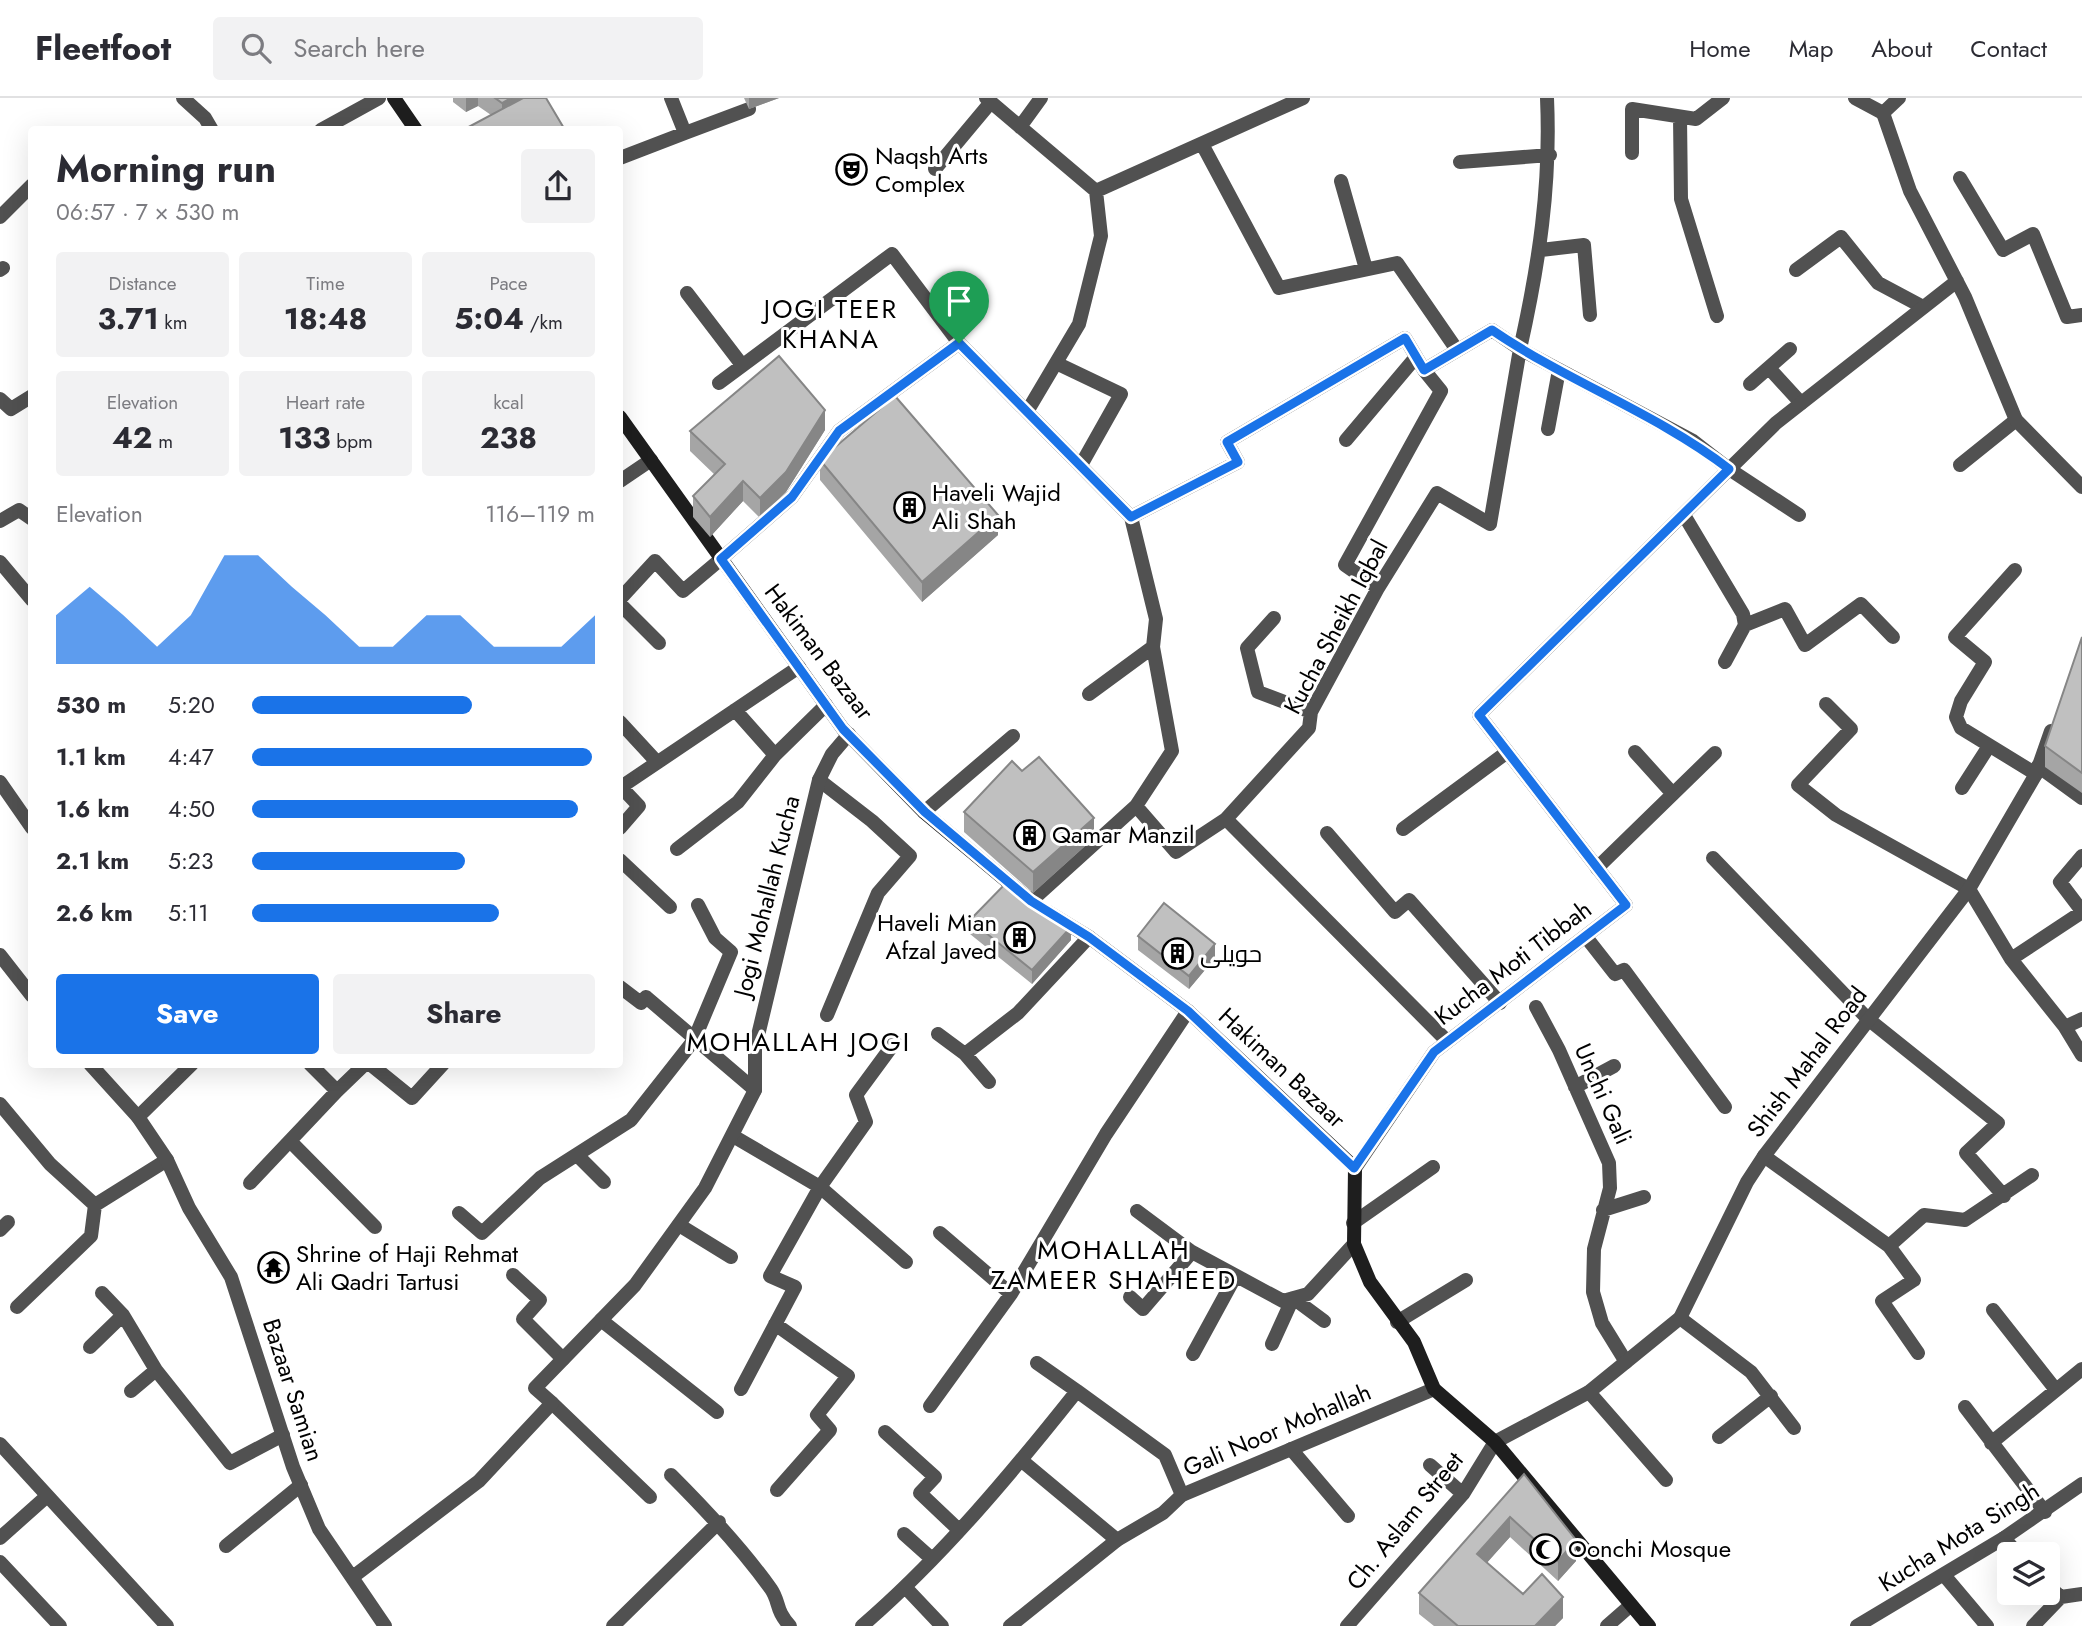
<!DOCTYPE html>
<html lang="en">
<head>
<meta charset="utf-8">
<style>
  :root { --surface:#fff; --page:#f2f2f3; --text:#2b2b33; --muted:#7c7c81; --line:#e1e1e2; --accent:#1a73e8 }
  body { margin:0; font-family:Jost,Cairo,sans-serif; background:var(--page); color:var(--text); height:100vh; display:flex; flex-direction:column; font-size:26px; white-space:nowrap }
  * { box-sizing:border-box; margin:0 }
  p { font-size:23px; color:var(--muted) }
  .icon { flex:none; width:38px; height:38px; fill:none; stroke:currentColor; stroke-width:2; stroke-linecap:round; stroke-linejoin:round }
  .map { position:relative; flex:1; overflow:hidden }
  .sheet { position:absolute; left:28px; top:28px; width:595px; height:942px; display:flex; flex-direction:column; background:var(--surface); border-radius:7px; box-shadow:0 7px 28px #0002 }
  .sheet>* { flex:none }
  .fabs { position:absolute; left:1997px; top:1444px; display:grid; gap:14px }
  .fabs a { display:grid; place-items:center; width:63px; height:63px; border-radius:7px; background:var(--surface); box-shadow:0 7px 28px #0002; font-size:35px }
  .pin { position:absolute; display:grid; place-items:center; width:60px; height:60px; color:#fff; margin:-72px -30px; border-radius:50% 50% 50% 0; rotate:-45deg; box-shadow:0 0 7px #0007 }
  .pin .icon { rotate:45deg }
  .round { display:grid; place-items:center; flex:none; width:74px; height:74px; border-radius:7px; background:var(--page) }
  .head { display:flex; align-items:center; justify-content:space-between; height:119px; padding:0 28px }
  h1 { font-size:38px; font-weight:700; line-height:52px }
  .figures { display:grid; grid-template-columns:repeat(3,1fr); gap:10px; height:119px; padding:7px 28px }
  .figures div { display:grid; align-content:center; border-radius:7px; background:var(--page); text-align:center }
  .figures b { font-size:30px; font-weight:700 }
  .figures small { font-size:19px; font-weight:400 }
  .figures p { font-size:19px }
  .chart { height:196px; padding:14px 28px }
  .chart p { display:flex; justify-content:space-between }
  .chart svg { width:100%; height:126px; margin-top:7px; fill:var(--accent); opacity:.7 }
  .button { display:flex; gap:14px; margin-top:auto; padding:14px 28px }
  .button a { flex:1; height:80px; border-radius:7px; background:var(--accent); color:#fff; font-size:28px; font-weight:700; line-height:80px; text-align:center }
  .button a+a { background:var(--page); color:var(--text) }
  ul { padding:0 28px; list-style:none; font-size:23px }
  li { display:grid; grid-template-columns:112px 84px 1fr; align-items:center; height:52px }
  li i { height:18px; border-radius:9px; background:var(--accent) }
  header { display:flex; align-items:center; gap:42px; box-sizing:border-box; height:98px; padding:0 35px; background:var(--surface); border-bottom:2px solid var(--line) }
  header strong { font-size:33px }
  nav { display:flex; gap:38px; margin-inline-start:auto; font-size:24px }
  .search { width:490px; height:63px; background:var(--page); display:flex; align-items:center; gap:18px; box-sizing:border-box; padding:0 24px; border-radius:7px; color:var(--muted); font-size:26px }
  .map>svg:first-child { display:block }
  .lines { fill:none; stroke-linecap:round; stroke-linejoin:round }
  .lane { stroke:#515151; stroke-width:14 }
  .street { stroke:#515151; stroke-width:14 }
  .secondary { stroke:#1e1e1e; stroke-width:14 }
  .wall { fill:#a5a5a5 }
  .shaded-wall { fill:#868686 }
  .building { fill:#c0c0c0; stroke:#868686; stroke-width:2 }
  .route-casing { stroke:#fff; stroke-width:14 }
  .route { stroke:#1a73e8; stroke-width:9 }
  .labels { text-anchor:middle; stroke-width:6; stroke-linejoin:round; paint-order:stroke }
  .poi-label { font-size:24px; fill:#000; stroke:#fff; text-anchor:start }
  .street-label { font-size:24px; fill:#000; stroke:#fff }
  .neighbourhood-label { font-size:26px; letter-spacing:2px; fill:#000; stroke:#fff }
</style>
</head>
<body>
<header>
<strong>Fleetfoot</strong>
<div class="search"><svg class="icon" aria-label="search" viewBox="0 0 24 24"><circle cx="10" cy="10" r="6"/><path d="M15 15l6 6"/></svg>Search here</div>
<nav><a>Home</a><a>Map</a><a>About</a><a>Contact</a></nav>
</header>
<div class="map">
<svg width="2082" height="1528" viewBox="0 0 2082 1528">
  <rect width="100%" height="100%" fill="#fff"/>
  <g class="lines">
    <path class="lane" d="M183,0L205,20L212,32
      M986,0L1096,93L1101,138L1079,226L1028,312
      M1547,0C1551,87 1539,166 1520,251L1693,343L1729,371L1799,417
      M1855,0L1883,15
      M1680,19L1681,101L1717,218
      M1020,29L1041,0
      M321,32L379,0
      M685,35L749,11
      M1202,46L1279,190L1397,165L1457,252
      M1632,55V11L1696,21L1723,0
      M620,60L685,35L671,0
      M1460,64L1550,57
      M935,71L991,4
      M1960,80L2003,152L2033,136L2067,219L2082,217
      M1341,83L1366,171
      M1096,93L1303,0
      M0,119L32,87
      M1541,152L1584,147L1590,217
      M0,172L3,170
      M1796,172L1841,139L1878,185L1923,209
      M687,195L742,267
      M1056,265L1121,296L1081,367
      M1769,270L1801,305
      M719,285L892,156L959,245L1131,419L1156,521L1153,549L1172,653L1136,708
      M1750,286L1790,251
      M0,301L11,311L32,298
      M1548,331L1559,272
      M1346,342L1416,259
      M1960,367L2016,322
      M620,383L651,362
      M1684,417L1743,516L1745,527L1725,564
      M0,423L19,412L32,421
      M0,464L32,502
      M2015,472L1955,539L1985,564L1961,603L1956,619L1961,630L2036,676
      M1378,490L1345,467L1441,293L1424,272
      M620,501L655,463L683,493L721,461
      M620,506L659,545
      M1274,520L1247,550L1258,594L1311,614
      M1745,527L1785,511L1805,547L1861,506L1893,539
      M1089,596L1153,549
      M1826,606L1851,631L1798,687L1836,717L1969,791L2011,861L2065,929L2082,921
      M735,612L775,657
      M620,624L656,663
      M1635,654L1673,696
      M2038,668L2082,700
      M819,682L872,723L910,758L878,795L827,917
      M0,684L32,730
      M1962,690L1989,648
      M924,714L1013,638
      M1226,721L1447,943
      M620,730L639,708L621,689L799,569
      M1403,731L1506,655
      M1327,735L1395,814L1409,802L1500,905
      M677,751L738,704L775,657L826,607
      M2082,758L2060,784L2082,813
      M1713,760L1868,921L1998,1025L1966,1055L2004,1098
      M620,762L670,809
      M1597,770L1715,655
      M1031,803L1136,708L1176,754L1226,721L1309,630L1311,614L1378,490L1437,395L1490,426L1520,251L1492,232L1424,272L1405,240L1227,344L1238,364L1131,419
      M1586,839L1615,876L1624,872L1725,1009
      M2011,861L2082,814
      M620,889L641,905L646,899L755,992
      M1536,909L1559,952L1609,1065L1610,1090L1594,1151L1593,1194L1602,1225L1626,1264
      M2065,929L2082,957
      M938,936L965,956L989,984
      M965,956L1018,915L1089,839
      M310,966L337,993L365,966
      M370,966L412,1000L443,966
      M1575,989L1614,968
      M0,1006L50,1066L95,1107L167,1062
      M138,1019L192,966
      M733,1038L820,1089L906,1164
      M290,1043L375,1129
      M577,1057L604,1084
      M1764,1058L1889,1148L1914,1182L1882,1203L1918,1255
      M250,1085L337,993
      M1603,1112L1644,1099
      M1137,1113L1192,1154L1283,1203L1308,1196L1354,1146
      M459,1115L482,1135L540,1080L631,1022L694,942L731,854L715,840L698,807
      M1353,1125L1433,1069
      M679,1127L731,1159
      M0,1132L8,1124
      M940,1135L1011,1196
      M1889,1148L1924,1117L1965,1122L2032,1077
      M513,1177L540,1202L523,1221L563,1261
      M102,1195L123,1217L156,1272L230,1365L283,1337
      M1130,1199L1143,1211L1192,1154
      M17,1209L91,1138L95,1107
      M1993,1212L2056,1292
      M1680,1220L1751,1274L1794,1330
      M601,1222L717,1314
      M1397,1224L1466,1182
      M775,1226L848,1278L817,1317L830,1332L777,1392
      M1272,1246L1293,1200L1324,1223
      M90,1249L123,1217
      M1193,1256L1235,1179
      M1037,1265L1077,1293
      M741,1291L795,1189L770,1178L820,1089L866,1024L856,997L895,944
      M131,1293L156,1272
      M1589,1294L1666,1382
      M552,1305L650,1399
      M930,1308L1011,1196L1106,1036L1188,913
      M1965,1309L2045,1414
      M885,1334L935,1379L920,1395L959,1432
      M1719,1339L1771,1298
      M1991,1345L2082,1271
      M1291,1351L1348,1418
      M1021,1362L1117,1442
      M1430,1367L1463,1396
      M671,1377C707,1413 741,1449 771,1491C780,1504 775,1512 790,1528
      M904,1436L932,1461
      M2004,1440L2018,1456
      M226,1448L301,1387
      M1944,1477L1987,1528
      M2048,1488L2061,1499L2082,1496
      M906,1490L942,1528
      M613,1528L719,1424
      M862,1528C942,1459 1011,1376 1077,1293L1165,1357L1182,1397
      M1347,1528L1463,1396L1495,1344
      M2033,1528L2061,1499"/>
    <path class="street" d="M1899,0L1883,15L1910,93L1965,199L2016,322L2082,389
      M721,461L792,399L839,333L959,245
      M0,857L32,898
      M90,966L138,1019L167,1062L189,1110L231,1179L293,1369L319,1431L385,1528
      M1355,1070L1434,954L1626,807L1479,617L1776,325L1957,183
      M1495,1344L1589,1294L1680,1220L1747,1084L1764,1058L1969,791L2036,676L2051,633
      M0,1346L167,1528
      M0,1440L46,1399
      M0,1464L60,1528
      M354,1478L479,1383L552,1305L535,1290L635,1187L705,1090L755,992V950L819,682L832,656L849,636
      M1010,1528L1117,1442L1163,1415L1182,1397L1434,1291
      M1607,1528L1631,1507
      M1857,1528L2004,1440L2082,1386"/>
    <path class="secondary" d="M394,0L416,32
      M620,319L843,631L924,714L1026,799
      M1048,814L1089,839L1188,913L1355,1070L1354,1146L1370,1184L1414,1244L1434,1291L1495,1344L1649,1528"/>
  </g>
  <path class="wall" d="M453,0H546L491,17L478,8L466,14L453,4Z
    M744,0H779L749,11Z
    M825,332L786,394L760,420L743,403L710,439L693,419V398L715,377L690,353V333Z
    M820,362L998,437L922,504L820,382Z
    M2082,539V695L2045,669V648Z
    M964,714L1094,740L1033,795L964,734Z
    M970,822L1071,842L1032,886L970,836Z
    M1138,838L1215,860L1189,891L1138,852Z
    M1524,1376L1576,1463L1558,1483L1510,1439L1487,1464L1523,1496L1563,1520L1555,1528H1434L1419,1516V1495Z"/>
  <path class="shaded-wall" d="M466,0H478V8L466,14Z
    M511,0H540L502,25V5Z
    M749,0H779L749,11Z
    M825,312V332L786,394L760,420V400Z
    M743,383V403L710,439V419Z
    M998,417V437L922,504V484Z
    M1094,720V740L1033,795V774Z
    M1071,829V842L1032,886V872Z
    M1215,846V860L1189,891V878Z
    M1510,1419V1439L1477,1476V1456Z
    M1576,1442V1463L1558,1483V1463Z
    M1563,1499V1520L1555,1528H1535Z"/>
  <path class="building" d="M495,0H511L502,5Z
    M523,0H546L565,32H463Z
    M779,258L825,312L786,374L760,400L743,383L710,419L693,398L725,366L690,333Z
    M895,298L998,417L922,484L820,362Z
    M2082,539V675L2045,648Z
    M1039,659L1094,720L1033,774L964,714L1012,663L1022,673Z
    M1007,784L1071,829L1032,872L970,822Z
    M1164,805L1215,846L1189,878L1138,838Z
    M1524,1376L1576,1442L1558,1463L1510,1419L1477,1456L1523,1496L1542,1476L1563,1499L1535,1528H1458L1419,1495Z"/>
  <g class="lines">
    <defs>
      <path id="route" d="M1492,232C1568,284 1656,315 1729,371L1479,617L1626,807L1434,954L1354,1070L1188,913L1089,839L1031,803L925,714L843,631L721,461L792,399L839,333L959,245L1131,419L1238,364L1227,344L1405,240L1424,272Z"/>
    </defs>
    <use href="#route" class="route-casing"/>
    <use href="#route" class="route"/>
  </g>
  <defs>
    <symbol id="theatre-ring" viewBox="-11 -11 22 22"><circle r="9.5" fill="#fff" stroke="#000" stroke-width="1.5"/><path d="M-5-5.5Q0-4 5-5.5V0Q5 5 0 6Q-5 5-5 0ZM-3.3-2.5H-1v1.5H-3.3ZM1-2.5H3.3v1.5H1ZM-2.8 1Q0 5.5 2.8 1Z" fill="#000"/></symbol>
    <symbol id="building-ring" viewBox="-11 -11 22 22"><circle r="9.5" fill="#fff" stroke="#000" stroke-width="1.5"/><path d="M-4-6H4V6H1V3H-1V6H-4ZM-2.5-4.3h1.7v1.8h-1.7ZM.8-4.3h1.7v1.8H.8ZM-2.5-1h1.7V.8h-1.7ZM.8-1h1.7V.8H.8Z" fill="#000"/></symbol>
    <symbol id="temple-ring" viewBox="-11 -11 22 22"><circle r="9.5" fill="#fff" stroke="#000" stroke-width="1.5"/><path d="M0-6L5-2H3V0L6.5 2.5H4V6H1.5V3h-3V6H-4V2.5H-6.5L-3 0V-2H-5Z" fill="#000"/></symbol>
    <symbol id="mosque-ring" viewBox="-11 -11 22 22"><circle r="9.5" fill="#fff" stroke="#000" stroke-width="1.5"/><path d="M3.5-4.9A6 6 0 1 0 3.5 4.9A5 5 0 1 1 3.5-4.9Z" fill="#000"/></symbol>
  </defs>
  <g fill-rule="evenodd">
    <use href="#theatre-ring" x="834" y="54" width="35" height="35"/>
    <use href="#building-ring" x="892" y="392" width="35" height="35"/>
    <use href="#building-ring" x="1012" y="720" width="35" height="35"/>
    <use href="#building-ring" x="1002" y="822" width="35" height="35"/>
    <use href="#building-ring" x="1160" y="838" width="35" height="35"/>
    <use href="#temple-ring" x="256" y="1152" width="35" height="35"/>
    <use href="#mosque-ring" x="1528" y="1434" width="35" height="35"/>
  </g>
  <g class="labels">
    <g class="poi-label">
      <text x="875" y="66">Naqsh Arts<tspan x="875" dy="28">Complex</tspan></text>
      <text x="932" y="403">Haveli Wajid<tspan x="932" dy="28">Ali Shah</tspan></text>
      <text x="1052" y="745">Qamar Manzil</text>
      <text x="997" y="833" text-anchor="end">Haveli Mian<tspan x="997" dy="28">Afzal Javed</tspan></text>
      <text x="1200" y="864">حویلی</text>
      <text x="296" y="1164">Shrine of Haji Rehmat<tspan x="296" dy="28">Ali Qadri Tartusi</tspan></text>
      <text x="1568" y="1459">Oonchi Mosque</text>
    </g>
    <g class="street-label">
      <text transform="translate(1336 529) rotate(-62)" y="8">Kucha Sheikh Iqbal</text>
      <text transform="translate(819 554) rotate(53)" y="8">Hakiman Bazaar</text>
      <text transform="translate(767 798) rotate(-76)" y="8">Jogi Mohallah Kucha</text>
      <text transform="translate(1513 865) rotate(-37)" y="8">Kucha Moti Tibbah</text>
      <text transform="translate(1807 964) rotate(-53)" y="8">Shish Mahal Road</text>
      <text transform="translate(1282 970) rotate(43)" y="8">Hakiman Bazaar</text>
      <text transform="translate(1603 996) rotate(66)" y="8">Unchi Gali</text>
      <text transform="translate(293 1292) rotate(72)" y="8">Bazaar Samian</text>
      <text transform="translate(1277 1332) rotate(-23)" y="8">Gali Noor Mohallah</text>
      <text transform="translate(1405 1423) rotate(-51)" y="8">Ch. Aslam Street</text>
      <text transform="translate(1959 1439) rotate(-32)" y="8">Kucha Mota Singh</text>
    </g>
    <g class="neighbourhood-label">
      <text x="831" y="220">JOGI TEER<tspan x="831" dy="30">KHANA</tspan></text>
      <text x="799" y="953">MOHALLAH JOGI</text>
      <text x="1114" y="1161">MOHALLAH<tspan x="1114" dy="30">ZAMEER SHAHEED</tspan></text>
    </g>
  </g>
</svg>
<div class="fabs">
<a><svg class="icon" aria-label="layers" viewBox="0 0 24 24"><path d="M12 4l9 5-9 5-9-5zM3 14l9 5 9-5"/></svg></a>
</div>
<div class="pin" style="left:959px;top:245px;background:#1e9e55"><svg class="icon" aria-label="arrive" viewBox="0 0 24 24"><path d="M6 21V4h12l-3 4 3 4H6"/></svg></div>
<section class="sheet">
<div class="head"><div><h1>Morning run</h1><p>06:57 · 7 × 530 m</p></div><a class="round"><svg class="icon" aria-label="share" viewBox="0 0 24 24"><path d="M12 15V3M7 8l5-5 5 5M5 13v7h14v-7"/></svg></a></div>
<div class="figures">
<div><p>Distance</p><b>3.71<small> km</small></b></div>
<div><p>Time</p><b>18:48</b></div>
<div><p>Pace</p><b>5:04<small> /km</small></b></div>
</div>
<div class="figures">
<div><p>Elevation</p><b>42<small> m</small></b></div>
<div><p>Heart rate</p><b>133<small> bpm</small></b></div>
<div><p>kcal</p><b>238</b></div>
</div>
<div class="chart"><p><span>Elevation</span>116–119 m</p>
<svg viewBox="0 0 160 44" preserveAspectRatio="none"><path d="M0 44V27L10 17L20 27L30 38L40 27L50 6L60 6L70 17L80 27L90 38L100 38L110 27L120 27L130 38L140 38L150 38L160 27V44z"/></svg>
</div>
<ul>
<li><b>530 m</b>5:20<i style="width:64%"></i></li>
<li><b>1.1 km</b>4:47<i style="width:99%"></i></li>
<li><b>1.6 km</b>4:50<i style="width:95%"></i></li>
<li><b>2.1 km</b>5:23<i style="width:62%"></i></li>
<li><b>2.6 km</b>5:11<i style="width:72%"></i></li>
</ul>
<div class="button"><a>Save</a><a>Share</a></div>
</section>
</div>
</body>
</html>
